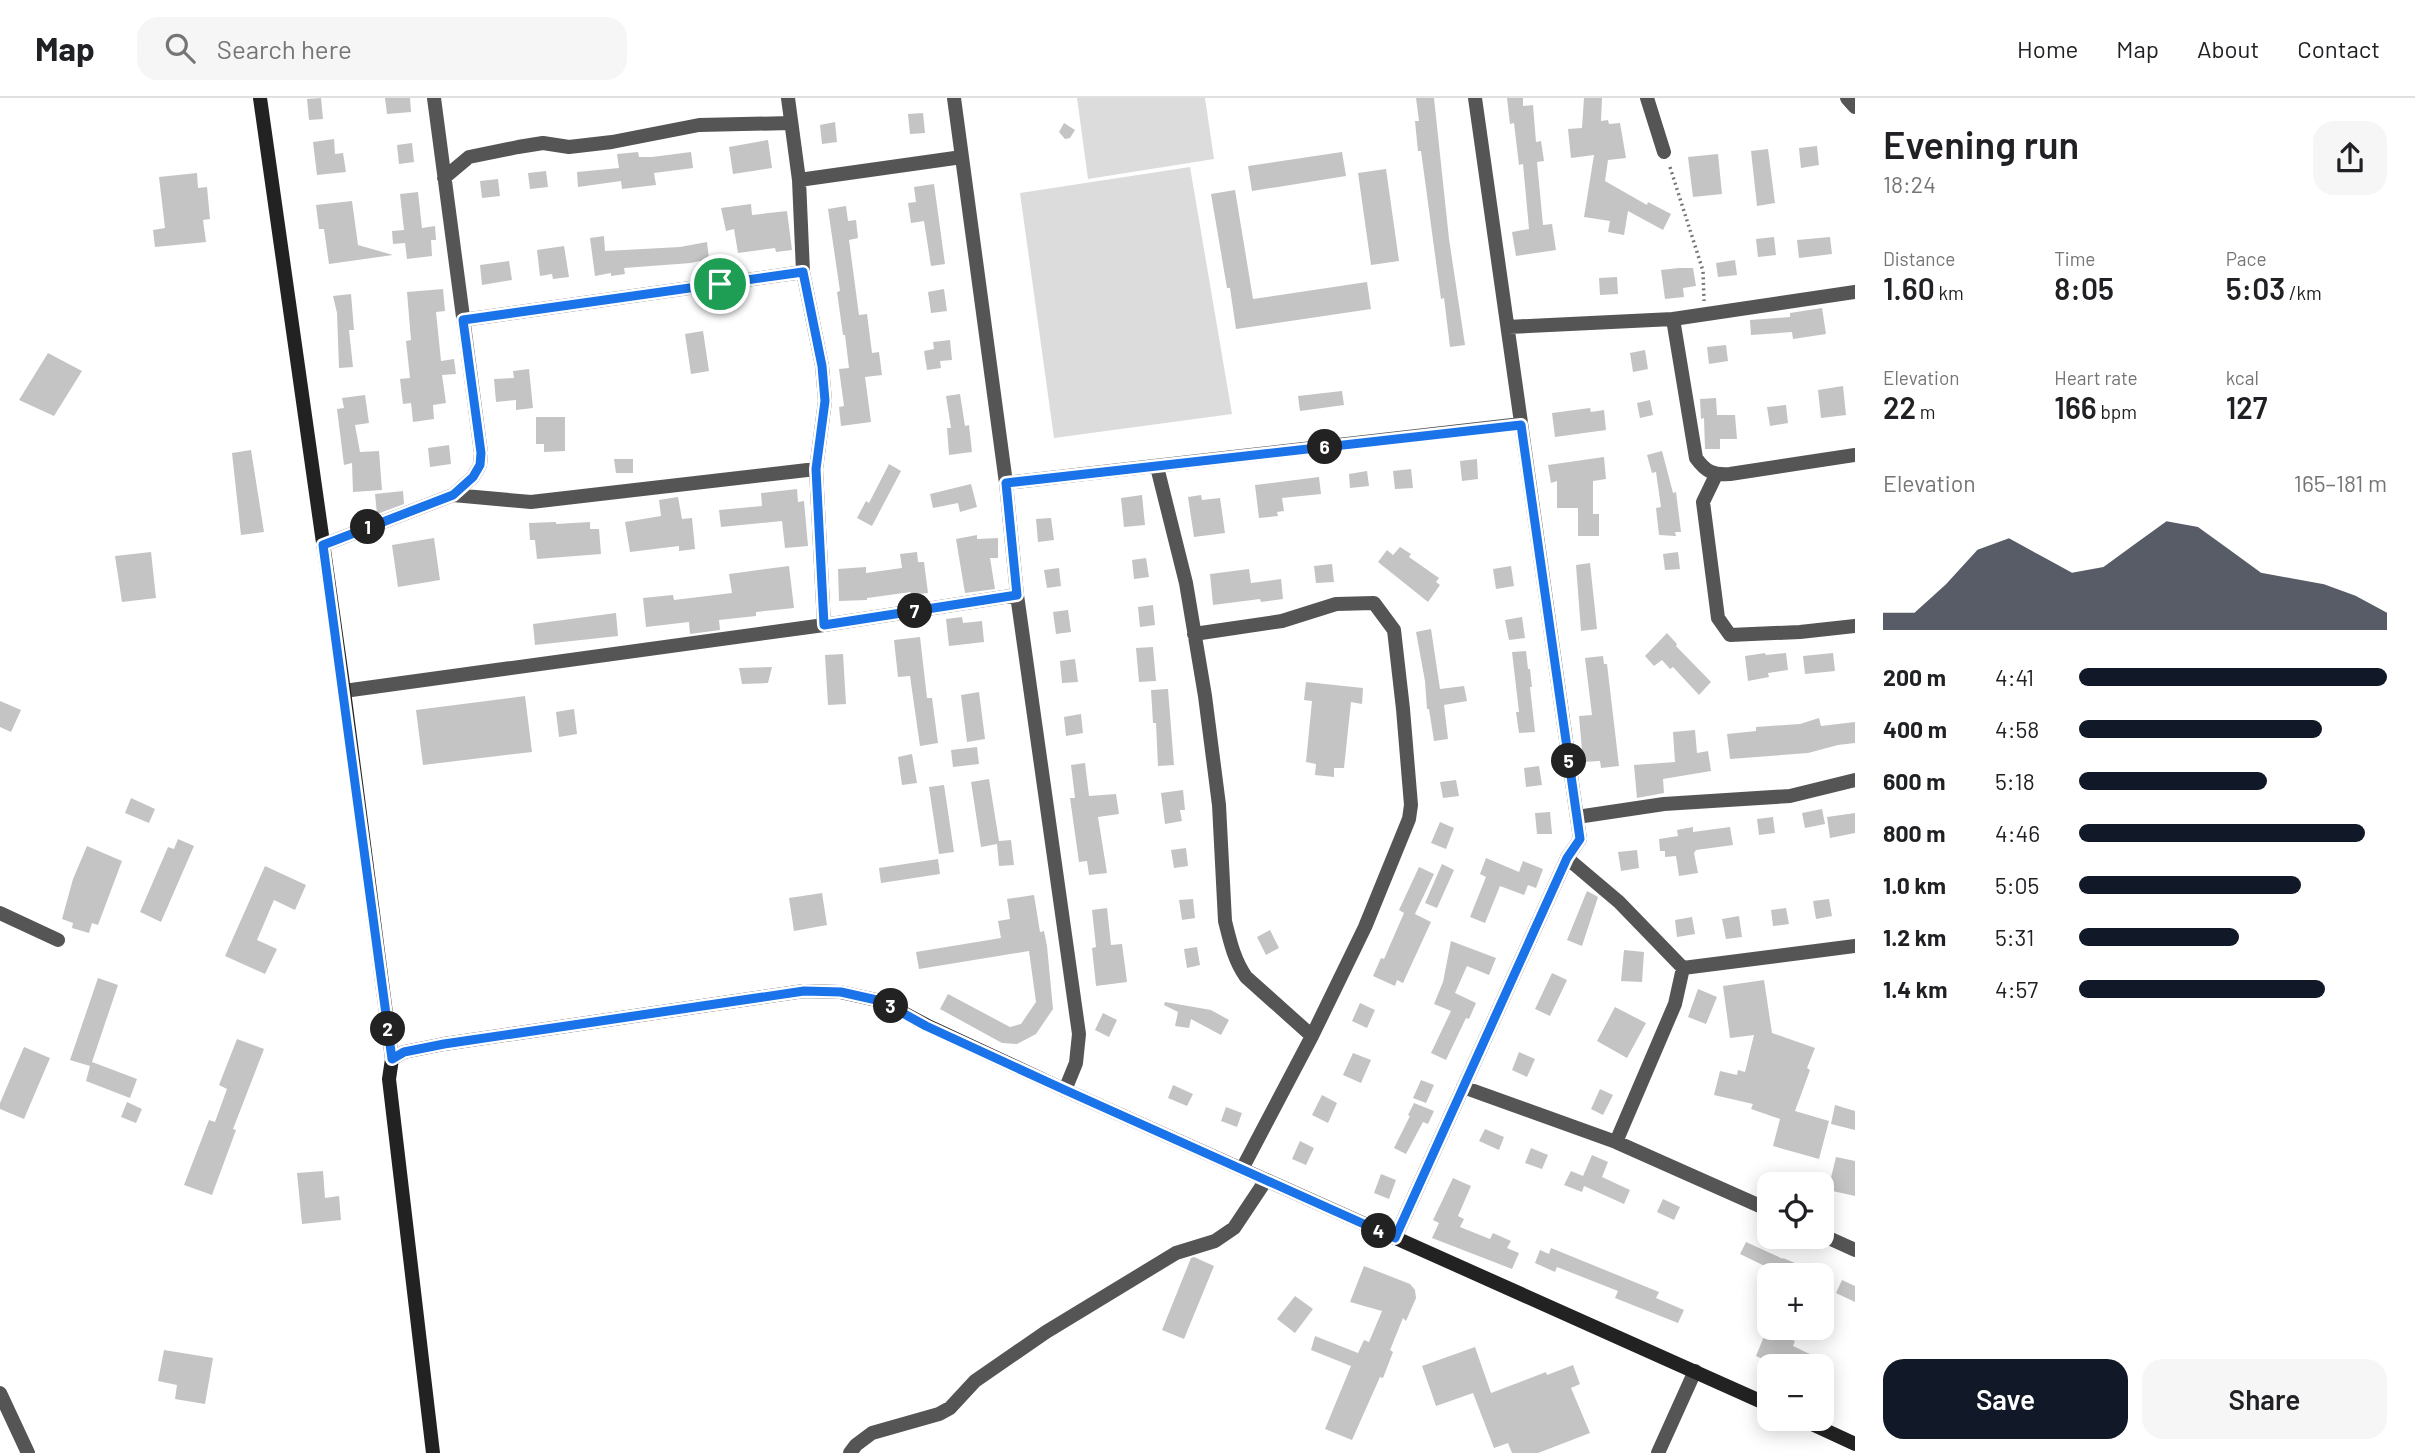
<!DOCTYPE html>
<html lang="en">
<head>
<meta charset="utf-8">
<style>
  :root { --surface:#fff; --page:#f6f6f6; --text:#202124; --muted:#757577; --line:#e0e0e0; --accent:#111827 }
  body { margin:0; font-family:Barlow,sans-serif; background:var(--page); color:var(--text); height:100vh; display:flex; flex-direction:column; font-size:26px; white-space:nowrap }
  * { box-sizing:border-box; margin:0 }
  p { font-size:23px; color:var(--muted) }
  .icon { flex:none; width:38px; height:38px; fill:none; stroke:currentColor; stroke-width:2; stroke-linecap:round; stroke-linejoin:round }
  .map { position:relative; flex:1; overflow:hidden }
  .panel { display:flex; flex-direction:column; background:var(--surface); width:560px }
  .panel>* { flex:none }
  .tools { position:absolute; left:1757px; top:1074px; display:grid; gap:14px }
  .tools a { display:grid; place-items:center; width:77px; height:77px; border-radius:14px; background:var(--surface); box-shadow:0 4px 18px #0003; font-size:35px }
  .pin { position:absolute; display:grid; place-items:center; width:60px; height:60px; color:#fff; margin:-30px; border:4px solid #fff; border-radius:50%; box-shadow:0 2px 7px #0007 }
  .km { position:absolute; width:35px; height:35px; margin:-18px; border-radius:50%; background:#222; color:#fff; font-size:19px; line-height:35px; text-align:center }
  .round { display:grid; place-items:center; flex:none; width:74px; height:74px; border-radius:21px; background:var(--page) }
  .head { display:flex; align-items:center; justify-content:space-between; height:119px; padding:0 28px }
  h1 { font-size:38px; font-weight:600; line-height:52px }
  .metrics { display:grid; grid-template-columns:repeat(3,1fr); gap:10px; height:119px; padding:7px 28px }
  .metrics div { display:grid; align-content:center }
  .metrics b { font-size:30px; font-weight:600 }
  .metrics small { font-size:19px; font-weight:400 }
  .metrics p { font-size:19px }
  .chart { height:196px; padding:14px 28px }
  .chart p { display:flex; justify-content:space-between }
  .chart svg { width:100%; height:126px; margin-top:7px; fill:var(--accent); opacity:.7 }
  .action { display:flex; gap:14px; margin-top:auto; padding:14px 28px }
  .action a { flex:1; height:80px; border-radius:21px; background:var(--accent); color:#fff; font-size:28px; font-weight:600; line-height:80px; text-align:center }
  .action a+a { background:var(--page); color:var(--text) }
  ul { padding:0 28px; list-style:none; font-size:23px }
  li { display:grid; grid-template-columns:112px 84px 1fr; align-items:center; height:52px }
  li i { height:18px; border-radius:9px; background:var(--accent) }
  header { display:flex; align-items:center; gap:42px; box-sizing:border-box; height:98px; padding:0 35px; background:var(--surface); border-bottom:2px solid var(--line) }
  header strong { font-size:33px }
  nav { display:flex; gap:38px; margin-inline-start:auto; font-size:24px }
  .search { width:490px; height:63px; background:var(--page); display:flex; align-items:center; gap:18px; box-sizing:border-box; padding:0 24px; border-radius:21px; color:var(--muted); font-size:26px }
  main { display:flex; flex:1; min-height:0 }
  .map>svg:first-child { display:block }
  .green { fill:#dcdcdc }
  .building { fill:#c4c4c4 }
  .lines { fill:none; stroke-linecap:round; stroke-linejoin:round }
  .path { stroke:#777; stroke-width:3.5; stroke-dasharray:2 3.5; stroke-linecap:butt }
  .street { stroke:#555; stroke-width:14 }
  .secondary { stroke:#222; stroke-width:14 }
  .route-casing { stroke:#fff; stroke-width:14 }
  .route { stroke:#1a73e8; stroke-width:9 }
</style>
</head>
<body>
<header>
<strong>Map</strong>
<div class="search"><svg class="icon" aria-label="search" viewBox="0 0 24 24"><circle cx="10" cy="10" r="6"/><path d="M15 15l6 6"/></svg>Search here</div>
<nav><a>Home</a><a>Map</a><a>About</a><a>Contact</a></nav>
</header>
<main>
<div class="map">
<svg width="1855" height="1355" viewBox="0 0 1855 1355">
  <rect width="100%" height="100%" fill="#fff"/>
  <path class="green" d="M1077,0H1205L1214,61L1088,81Z
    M1190,69L1232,316L1054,340L1020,95Z"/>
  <path class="building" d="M321,0L323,21L309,22L307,1Z
    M385,0H410L411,14L387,16Z
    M1416,0H1434L1449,141L1465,247L1450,249L1444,200L1441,201L1421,53H1418L1415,23H1419Z
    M1507,0H1523V8L1533,7L1536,44L1541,43L1544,63L1537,64L1543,127L1552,126L1556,152L1516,158L1512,134L1529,131L1523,66L1519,67L1514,25L1510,26Z
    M1584,0H1602L1601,23L1608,22L1609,26L1620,25L1626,60L1608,62L1605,83L1647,107L1648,104L1671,116L1663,132L1628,113L1624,137L1608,134L1610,123L1584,119L1594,57L1571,60L1568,31L1582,30Z
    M923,15L925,35L910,36L908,16Z
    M835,24L837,44L822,46L820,27Z
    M1064,25L1075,32L1070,40L1065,41L1059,34Z
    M334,41L335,56L343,55L346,74L317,77L313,44Z
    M768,42L772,70L733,76L729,49Z
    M412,45L414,64L399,66L397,47Z
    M1817,48L1819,67L1801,70L1799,50Z
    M1768,51L1775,105L1757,108L1751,53Z
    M638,54L639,59H652L691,54L693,70L654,75L656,87L622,91L621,83L578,89L577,74L619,70L617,56Z
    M1342,54L1346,78L1252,93L1248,68Z
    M1718,56L1722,96L1693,99L1688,59Z
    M1386,71L1399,163L1371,167L1358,75Z
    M546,73L548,89L530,91L528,75Z
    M197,75L198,90L207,89L210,121L203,122L206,144L155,149L153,132L165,130L159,79Z
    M498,81L500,98L482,100L480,83Z
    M934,86L945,166L931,168L924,123L911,125L908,105L916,104L914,89Z
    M1235,92L1253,201L1367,184L1371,211L1236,231L1230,190H1227L1211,96Z
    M418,94L422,130L435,128L436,142H431L432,158L407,161L405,145L393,146L392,133L404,132L400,96Z
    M352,103L358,147L393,157L329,166L324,131H319L316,107Z
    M751,106L752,117L787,113L792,152L776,154L775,150L738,155L734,131L726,133L721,110Z
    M846,108L848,123L856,122L858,140L849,142L859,217L867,216L872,255L879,254L882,277L865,279L871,324L841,328L839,309L844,308L839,271L849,270L845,237H843L837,194L840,193L828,111Z
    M604,138L605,153L680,149L707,144L709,161L691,165L624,170L625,176L611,178V175L595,178L590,140Z
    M1774,139L1776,157L1758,159L1756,141Z
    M1830,139L1832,156L1799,160L1797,142Z
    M564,148L569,179L553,181L552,176L540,178L537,152Z
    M1735,162L1737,177L1718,179L1716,165Z
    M509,163L512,182L482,187L480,167Z
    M1679,170H1693L1696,188L1683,190L1684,199L1665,201L1661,172Z
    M1617,179L1618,196L1600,197L1599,180Z
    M443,191L445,213L436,214L441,263L454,261L456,276L442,277L446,305L433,307L434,321L413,324L411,305L403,306L400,281L410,280L406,243L411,242L407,194Z
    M944,191L947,213L931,215L928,194Z
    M351,196L354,232H349L353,269L339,270L337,215L333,198Z
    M1822,210L1826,236L1793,241L1792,234L1751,237L1750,222L1790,219V215Z
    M703,233L709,273L691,276L685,236Z
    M950,242L952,262L940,263L941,270L927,272L924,253L934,251L933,244Z
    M1726,247L1728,263L1709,266L1707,249Z
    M1645,252L1648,271L1633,274L1630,255Z
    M48,255L82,273L54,318L19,302Z
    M529,271L533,310L516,312V302L496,304L494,281L514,280L513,273Z
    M1843,288L1846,317L1821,320L1818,292Z
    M1342,293L1344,307L1300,313L1298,298Z
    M960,296L965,328L969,327L972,354L949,357L947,330H951L946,298Z
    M365,297L369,325L355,327L360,354L379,353L382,392L353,394L352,365L344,367L337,311L344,310L342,300Z
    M1716,300L1717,317H1735L1737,341H1720V351H1705L1704,320L1701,321L1700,301Z
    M1650,302L1653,317L1640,320L1637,305Z
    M1786,307L1788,325L1770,328L1767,309Z
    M1590,310L1591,314L1604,312L1606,332L1555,339L1552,315Z
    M536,319H565V353L544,354V346H536Z
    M449,347L451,366L430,369L428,350Z
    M251,352L264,434L241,437L232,355Z
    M1662,353L1673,395L1676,394L1681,434H1675L1676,438L1659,437L1656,410L1661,409L1656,374L1652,375L1647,357Z
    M1604,359L1606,381L1593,383V416H1599V438H1578V410H1557V383L1551,385L1548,367Z
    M614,361H633V375H616Z
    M1477,361L1478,381L1462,383L1460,363Z
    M889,366L901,373L872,428L857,420L866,403L869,405Z
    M1411,371L1413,390L1395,391L1393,373Z
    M1367,373L1369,388L1350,390L1349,376Z
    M1319,379L1321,396L1282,400L1284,413L1277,414L1278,418L1259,420L1255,387Z
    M971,386L977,409L960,414L958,405L933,410L930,396Z
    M797,391L798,404L804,403L808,448L785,450L782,423L721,429L719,412L762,408L761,395Z
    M403,393L404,406L377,416L375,396Z
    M1142,397L1145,427L1124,429L1121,400Z
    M1201,397L1202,402L1220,400L1225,435L1194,439L1188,399Z
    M678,399L682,421L692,420L695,451L679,453V448L630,454L625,424L661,418L659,402Z
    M1051,420L1054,442L1038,444L1036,421Z
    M556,424V426L590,424V431H599L601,456L537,461L535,442H530L529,425Z
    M977,437V441L998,440V460H990L995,491L965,495L956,441Z
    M434,440L440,482L398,489L392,447Z
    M1400,449L1411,456L1409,459L1439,480L1436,484L1440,487L1428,504L1378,464L1387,452L1393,457Z
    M151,454L156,500L122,504L115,458Z
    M917,454L918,464H924L928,495L911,497V494L867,500V502L839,503L838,471L866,469V475L902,470L900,456Z
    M1678,454L1680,471L1665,472L1663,456Z
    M1146,460L1149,479L1134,481L1132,462Z
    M1590,465L1597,531L1581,533L1576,467Z
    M1332,466L1334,484L1316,485L1314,468Z
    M789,468L794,510L756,514V518L719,522L720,532L690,536L689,524L646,529L643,500L673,497L674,502L732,495L729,476Z
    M1511,468L1514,488L1496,491L1493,471Z
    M1059,470L1061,488L1047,490L1044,472Z
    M1249,471L1251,485L1281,481L1283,501L1261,504L1260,501L1213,507L1210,476Z
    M1153,507L1155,527L1140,529L1138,509Z
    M1068,512L1071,534L1056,536L1053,514Z
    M616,515L618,538L535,547L533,526Z
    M962,519L963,525L982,523L984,544L949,548L946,521Z
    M1522,519L1525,540L1509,542L1505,522Z
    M1431,531L1440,591L1464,588L1467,603L1444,607L1448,641L1434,643L1429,611H1427L1425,583L1416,534Z
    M1667,535L1677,546L1676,548L1711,584L1699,597L1673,569L1670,571L1662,562L1654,568L1645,558Z
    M920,539L927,600H932L938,645L920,648L910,578L898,579L894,542Z
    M1153,549L1156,583L1139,584L1136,550Z
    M1526,553L1528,571H1530L1532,589H1530L1535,634L1519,635L1516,614H1519L1512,554Z
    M1765,555L1766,557L1786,555L1788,572L1768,575L1769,579L1748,583L1745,558Z
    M1833,555L1835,573L1805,576L1803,558Z
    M843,556L846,606L828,607L825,557Z
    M1603,558L1604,566H1607L1619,668L1601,670L1600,663L1583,664L1579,618L1592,617L1585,560Z
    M1075,561L1078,584L1062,585L1060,563Z
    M772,569L768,585L742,586L739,570Z
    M1306,584L1363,590L1362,606L1351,604L1344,670H1334V679L1315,677L1316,666L1306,664L1312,603L1304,602Z
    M1168,591L1174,667L1158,668L1156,625H1153L1151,592Z
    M979,594L985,641L967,644L961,597Z
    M525,598L532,654L423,667L416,612Z
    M0,603L21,612L11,634L0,629Z
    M574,611L577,636L559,639L556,614Z
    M1081,616L1083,635L1066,638L1064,619Z
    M1819,620L1821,628L1855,624V645L1838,647L1808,655L1730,661L1727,636L1756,633V629L1800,626Z
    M1695,632L1697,655L1708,653L1711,673L1663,681L1664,695L1637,700L1634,667L1675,664L1673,634Z
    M977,649L979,666L953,669L951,652Z
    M912,656L917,685L902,687L898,659Z
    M1085,665L1089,698L1116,696L1119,716L1098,719L1107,775L1089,777L1087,763L1079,764L1070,700H1075L1071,667Z
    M1539,668L1542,687L1526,689L1524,670Z
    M989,681L999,743L1011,742L1014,767L999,768L997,746L981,749L971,684Z
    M1456,682L1459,698L1443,700L1440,684Z
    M944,687L954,754L939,756L929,689Z
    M1183,692L1185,712H1180L1182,723L1165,726L1161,695Z
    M131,700L155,711L149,725L125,715Z
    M1822,711L1825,726L1805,730L1802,715Z
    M1550,714L1552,736H1537L1535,715Z
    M1855,715V735L1830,740L1827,719Z
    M1773,719L1775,735L1759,737L1757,721Z
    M1440,724L1454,730L1446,751L1431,745Z
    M1693,729V734L1730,729L1733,747L1696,752L1694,755L1698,775L1679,778L1676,758L1665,759V753H1660L1659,741L1678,738L1677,732Z
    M178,741L194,748L161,824L140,814L168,749L174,751Z
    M87,748L122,763L98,827L92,825L89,835L72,830L73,825L62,821L73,781Z
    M1186,750L1188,768L1174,770L1171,752Z
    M1637,752L1639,770L1621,773L1618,754Z
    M1486,760L1519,774L1523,763L1543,771L1536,790L1528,787L1524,797L1500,788L1485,825L1470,819L1486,779L1480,776Z
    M938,761L940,776L881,785L879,770Z
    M1442,766L1454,772L1437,810L1425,805Z
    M265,768L306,787L295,812L274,802L257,842L277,851L265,876L225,858Z
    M1419,769L1434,776L1415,816L1431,824L1403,885L1397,882L1395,888L1373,878L1381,860L1384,861L1404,815L1399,812Z
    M1587,793L1598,799L1582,848L1567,842Z
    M822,795L827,827L794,833L789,800Z
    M1034,797L1040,834L1044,833L1047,848L1053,911L1036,936L1017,946L1002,945L940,911L948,896L1010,929L1021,926L1036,904L1029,853L919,871L916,854L1001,840L998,823L1010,821L1007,801Z
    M1193,801L1195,820L1182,822L1179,802Z
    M1829,801L1832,818L1816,821L1813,803Z
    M1107,810L1111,847L1122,846L1127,884L1096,888L1092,850L1096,849L1092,812Z
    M1786,810L1789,826L1773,828L1771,812Z
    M1739,818L1742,839L1726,841L1722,821Z
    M1692,819L1695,836L1677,839L1675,822Z
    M1270,832L1279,850L1266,857L1257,839Z
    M1451,843L1496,860L1489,877L1467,868L1455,895L1476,905L1469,921L1466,920L1446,962L1431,955L1451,913L1434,906L1443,884Z
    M1197,849L1200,867L1187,870L1184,851Z
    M1624,852L1644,854L1642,884L1621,883Z
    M1552,875L1567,882L1550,918L1535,911Z
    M98,880L118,887L92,964L137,981L130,1000L86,983L90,968L70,962Z
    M1764,882L1772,935L1815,950L1807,970L1810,972L1795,1013L1829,1023L1819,1061L1773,1048L1780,1021L1751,1011L1753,1006L1714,997L1720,973L1737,977L1738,972L1745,974L1754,937L1730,940L1723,888Z
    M1698,891L1717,899L1706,926L1688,919Z
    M1165,904L1211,912L1229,922L1221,937L1191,921L1189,930L1175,928L1178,914L1164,907Z
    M1360,905L1375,912L1367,930L1352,923Z
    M1615,909L1646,925L1627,960L1597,943Z
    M1103,915L1117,922L1109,939L1095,932Z
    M237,941L264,951L233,1031L236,1032L212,1097L184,1087L209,1022L215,1024L227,991L219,987Z
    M24,949L50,960L24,1021L0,1011V1005Z
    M1519,954L1535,961L1527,979L1512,972Z
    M1353,955L1371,962L1361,985L1343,977Z
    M1421,982L1434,987L1426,1005L1413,1000Z
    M1173,987L1193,996L1187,1008L1168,1000Z
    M1600,991L1613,997L1603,1017L1591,1011Z
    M1322,997L1337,1005L1328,1025L1312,1017Z
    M127,1004L142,1011L136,1025L121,1019Z
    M1414,1005L1434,1013L1428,1026L1423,1024L1406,1056L1394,1050L1410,1018L1408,1017Z
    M1835,1007L1855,1013V1032L1831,1026Z
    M1226,1009L1242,1015L1237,1029L1221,1023Z
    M1485,1031L1504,1039L1499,1052L1479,1043Z
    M1300,1043L1314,1050L1306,1067L1292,1061Z
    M1531,1050L1548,1057L1542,1071L1525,1065Z
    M1592,1057L1608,1064L1602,1079L1630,1092L1624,1106L1584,1088L1582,1094L1564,1087L1571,1073L1583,1078Z
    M1836,1059L1855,1063V1098L1828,1092Z
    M323,1073L325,1100L339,1098L341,1122L302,1126L297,1075Z
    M1381,1076L1396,1082L1389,1101L1374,1095Z
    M1453,1080L1471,1088L1458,1118L1464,1121L1460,1129L1490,1141L1493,1135L1511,1143L1507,1150L1519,1155L1512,1171L1432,1140L1439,1125L1433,1122Z
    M1663,1101L1680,1109L1674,1122L1657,1114Z
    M1746,1144L1783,1161V1160L1826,1178H1776L1777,1174L1740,1156Z
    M1551,1150L1659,1194L1656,1200L1684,1212L1678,1225L1615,1200L1618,1193L1557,1169L1555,1174L1535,1165L1540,1152L1549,1156Z
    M1194,1159L1214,1168L1184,1241L1162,1232L1191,1160Z
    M1364,1168L1410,1186L1415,1192L1416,1200L1406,1223L1403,1220L1390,1252L1393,1254L1383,1280L1380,1279L1352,1342L1325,1331L1351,1268L1311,1252L1315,1238L1358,1255L1364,1242L1369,1244L1382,1213L1350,1204Z
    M1842,1182L1855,1188V1204L1836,1195Z
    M1295,1198L1313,1211L1295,1235L1277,1221Z
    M1767,1231L1795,1243L1793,1248L1816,1259L1811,1269H1781L1756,1258Z
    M1475,1249L1491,1295L1546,1274L1547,1277L1573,1267L1580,1286L1571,1290L1590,1335L1538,1355H1512L1508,1345L1494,1350L1473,1295L1436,1308L1422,1268Z
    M164,1252L213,1260L205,1306L175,1301L177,1287L158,1283Z"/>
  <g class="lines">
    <path class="path" d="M1670,69L1703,173L1704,203"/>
    <path class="street" d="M788,0L799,82L803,174L822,268L825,303L816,371L824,527
      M954,0L1006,385L1017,497L1079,936L1076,965L1065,992
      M1647,0L1664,54
      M1847,0L1855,9
      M444,80L469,59L518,49L543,45L569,49L612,44L699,27L791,25
      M799,82L962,59
      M1673,221L1696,360C1706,374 1713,377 1730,376L1855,357
      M463,222L803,174
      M1508,229L1673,221L1855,194
      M1157,369L1186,485L1205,598L1219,707L1225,823C1230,843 1234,862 1246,879L1312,938
      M1716,377L1703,404L1718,520L1730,537L1800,534L1855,528
      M1006,385L1521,326
      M453,397L531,404L816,371
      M323,447L453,397L473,379L480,367L481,355L434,0
      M1194,536L1282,523L1336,506L1374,505L1394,532L1403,611L1411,707L1409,721L1365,829L1312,938L1242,1071
      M344,593L824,527L1017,497
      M1577,719L1664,706L1790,698L1855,682
      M1567,760L1619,804L1683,870L1675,906L1616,1044
      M0,815L58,842
      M1683,870L1855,848
      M1463,989L1616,1044L1769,1112
      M1822,1137L1855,1152
      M1395,1140L1567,760L1580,741L1475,0
      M0,1295L28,1355
      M850,1355L856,1347L872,1335L939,1316L950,1310L975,1283L1046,1234L1176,1155L1215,1143L1234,1130L1266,1082
      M1658,1355L1695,1273"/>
    <path class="secondary" d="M260,0L344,593L392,961
      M1801,1321L1855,1346
      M433,1355L389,981L392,961L404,954L444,946L804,893L840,894L881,903L926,927L1065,992L1769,1307"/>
  </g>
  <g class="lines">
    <defs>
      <path id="route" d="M803,174L822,268L825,303L816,371L824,527L1017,497L1006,385L1521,327L1580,741L1567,760L1395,1140L1065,992L926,928L881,903L841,894L804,893L444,946L404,954L392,961L323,447L453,397L473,379L480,367L481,355L463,222Z"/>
    </defs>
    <use href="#route" class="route-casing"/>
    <use href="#route" class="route"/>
  </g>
</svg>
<div class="tools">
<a><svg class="icon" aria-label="locate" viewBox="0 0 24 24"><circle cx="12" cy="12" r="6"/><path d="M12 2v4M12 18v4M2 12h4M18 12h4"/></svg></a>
<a>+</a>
<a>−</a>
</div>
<div class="pin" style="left:720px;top:186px;background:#1e9e55"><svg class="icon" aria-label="arrive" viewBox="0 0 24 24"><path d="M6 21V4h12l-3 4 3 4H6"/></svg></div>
<b class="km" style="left:368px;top:429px">1</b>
<b class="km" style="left:388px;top:931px">2</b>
<b class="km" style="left:891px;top:908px">3</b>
<b class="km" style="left:1379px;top:1133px">4</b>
<b class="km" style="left:1569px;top:663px">5</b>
<b class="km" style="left:1325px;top:349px">6</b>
<b class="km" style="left:915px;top:513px">7</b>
</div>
<section class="panel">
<div class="head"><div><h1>Evening run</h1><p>18:24</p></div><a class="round"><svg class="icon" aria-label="share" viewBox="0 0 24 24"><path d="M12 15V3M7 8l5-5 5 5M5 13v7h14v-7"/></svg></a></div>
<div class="metrics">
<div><p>Distance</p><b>1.60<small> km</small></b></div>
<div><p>Time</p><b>8:05</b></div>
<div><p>Pace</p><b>5:03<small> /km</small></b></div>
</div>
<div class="metrics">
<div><p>Elevation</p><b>22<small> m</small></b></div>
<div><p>Heart rate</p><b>166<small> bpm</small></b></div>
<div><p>kcal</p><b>127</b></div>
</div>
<div class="chart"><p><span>Elevation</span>165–181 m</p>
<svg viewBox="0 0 160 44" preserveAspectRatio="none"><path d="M0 44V38L10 38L20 28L30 16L40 12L50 18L60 24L70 22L80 14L90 6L100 8L110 16L120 24L130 26L140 28L150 32L160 38V44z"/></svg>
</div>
<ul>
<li><b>200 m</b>4:41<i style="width:100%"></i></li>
<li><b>400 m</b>4:58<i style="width:79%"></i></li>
<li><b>600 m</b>5:18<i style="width:61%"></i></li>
<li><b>800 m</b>4:46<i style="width:93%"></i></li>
<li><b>1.0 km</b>5:05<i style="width:72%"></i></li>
<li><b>1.2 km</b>5:31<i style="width:52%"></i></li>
<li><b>1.4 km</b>4:57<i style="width:80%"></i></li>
</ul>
<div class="action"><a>Save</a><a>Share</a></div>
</section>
</main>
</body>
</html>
